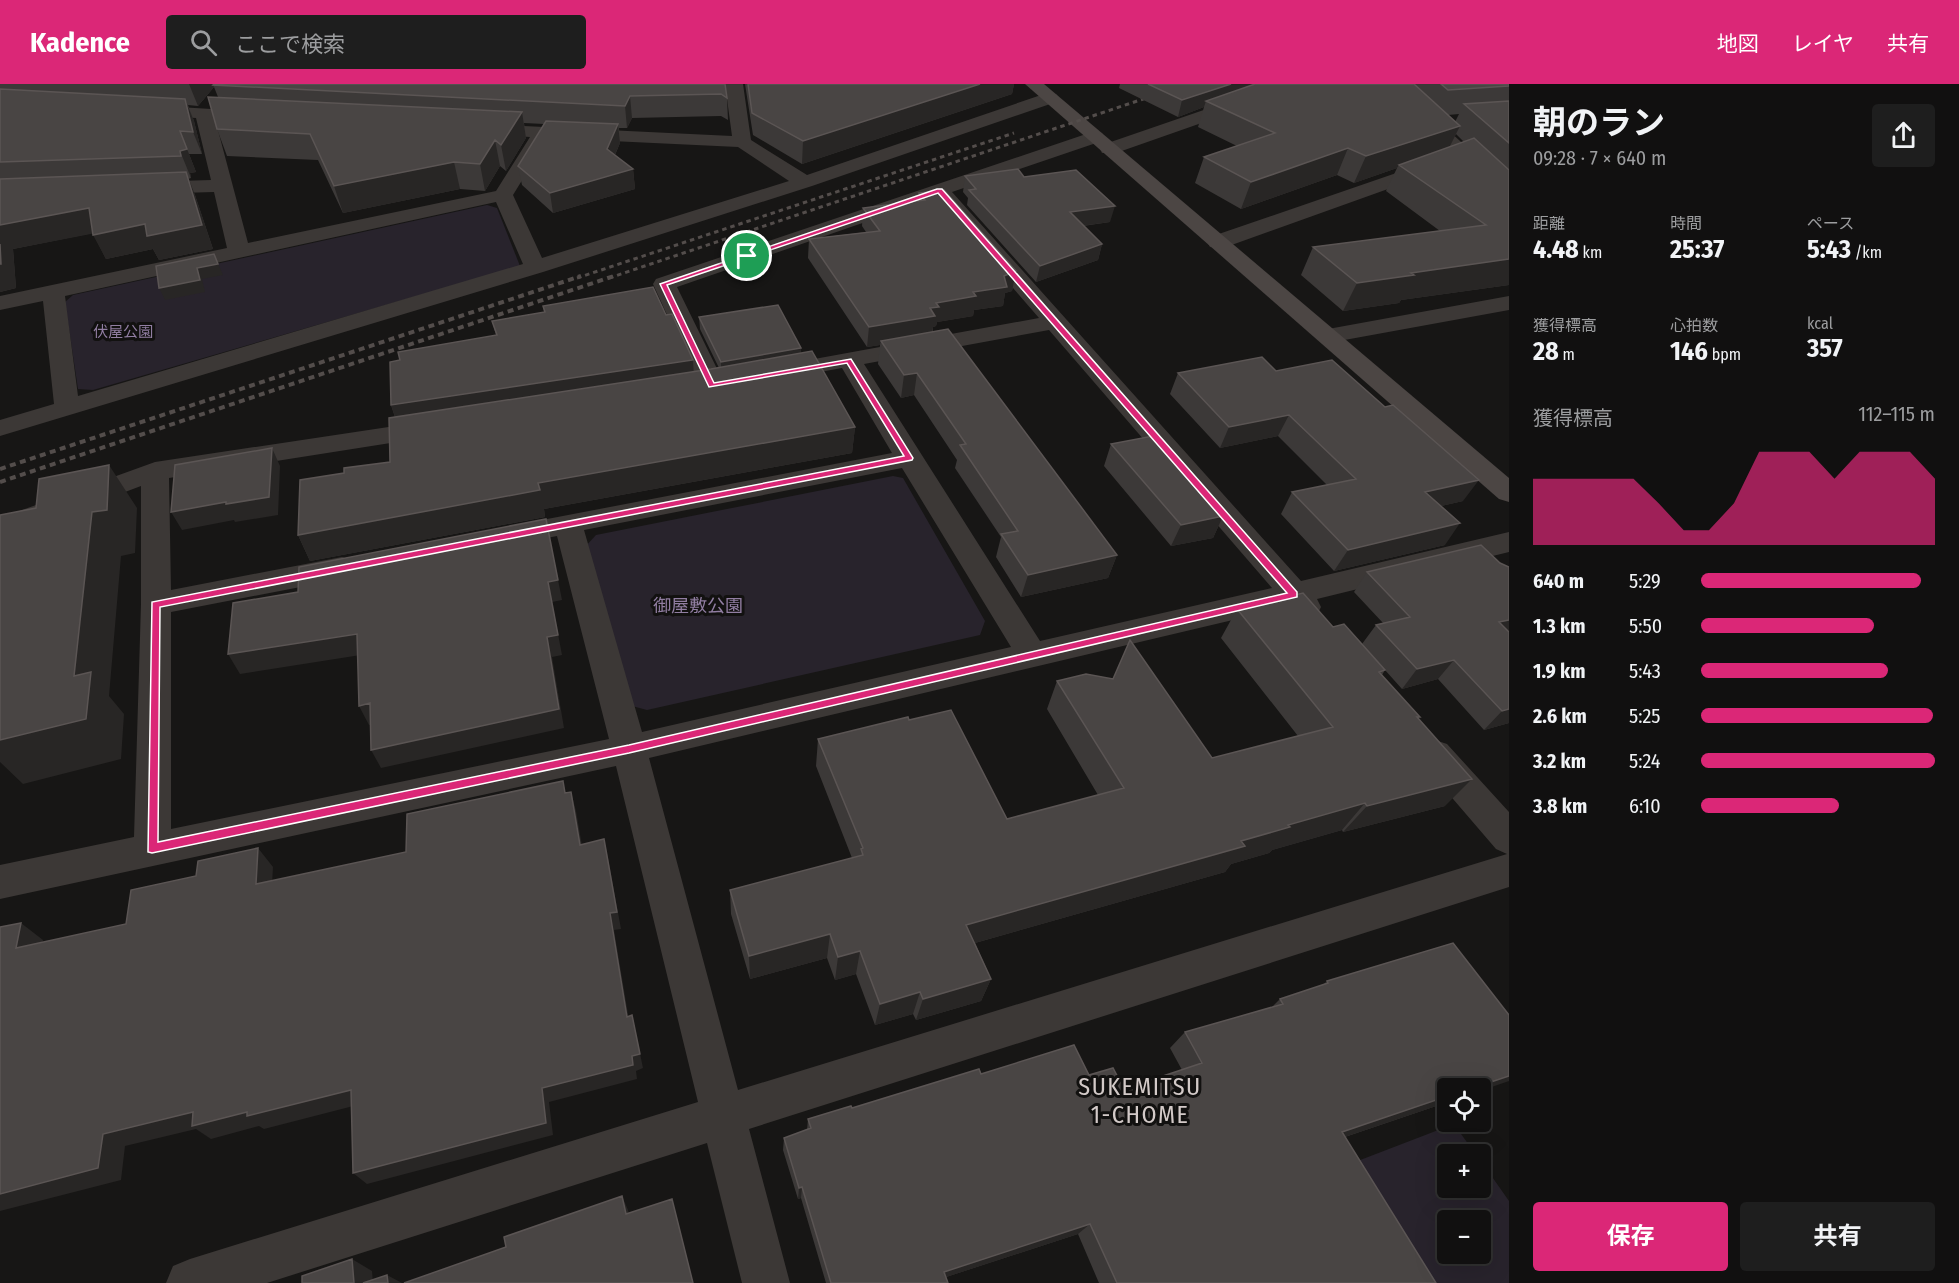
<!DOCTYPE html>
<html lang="ja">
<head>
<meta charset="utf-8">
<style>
  :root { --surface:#111010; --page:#1e1e1e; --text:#f1f3f6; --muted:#9c9d9f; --line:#303030; --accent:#db2777 }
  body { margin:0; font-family:"Fira Sans Condensed","Noto Sans JP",sans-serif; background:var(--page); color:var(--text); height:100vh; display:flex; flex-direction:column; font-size:22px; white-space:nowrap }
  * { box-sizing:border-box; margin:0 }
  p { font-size:20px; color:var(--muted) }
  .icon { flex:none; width:33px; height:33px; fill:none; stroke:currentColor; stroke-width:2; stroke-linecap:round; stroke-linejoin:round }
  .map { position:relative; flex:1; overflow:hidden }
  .panel { display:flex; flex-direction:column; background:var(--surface); width:450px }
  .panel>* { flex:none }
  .fabs { position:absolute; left:1437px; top:994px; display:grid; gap:12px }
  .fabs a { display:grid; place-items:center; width:54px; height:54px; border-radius:6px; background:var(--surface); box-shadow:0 6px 24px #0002,0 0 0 2px var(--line); font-size:30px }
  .pin { position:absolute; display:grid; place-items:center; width:51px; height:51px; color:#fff; margin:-26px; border:3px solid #fff; border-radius:50%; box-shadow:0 2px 6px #0007 }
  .round { display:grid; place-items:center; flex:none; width:63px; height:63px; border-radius:6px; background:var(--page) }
  .head { display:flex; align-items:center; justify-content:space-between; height:102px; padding:0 24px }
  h1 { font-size:33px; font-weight:700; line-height:45px }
  .figures { display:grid; grid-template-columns:repeat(3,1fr); gap:9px; height:102px; padding:6px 24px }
  .figures div { display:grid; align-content:center }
  .figures b { font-size:26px; font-weight:700 }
  .figures small { font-size:16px; font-weight:400 }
  .figures p { font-size:16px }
  .chart { height:168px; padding:12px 24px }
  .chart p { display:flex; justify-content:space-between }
  .chart svg { width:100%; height:108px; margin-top:6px; fill:var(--accent); opacity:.7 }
  .cta { display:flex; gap:12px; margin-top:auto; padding:12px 24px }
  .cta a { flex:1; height:69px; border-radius:6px; background:var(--accent); color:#fff; font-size:24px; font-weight:700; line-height:69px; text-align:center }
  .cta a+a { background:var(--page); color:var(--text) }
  ul { padding:0 24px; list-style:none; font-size:20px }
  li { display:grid; grid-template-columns:96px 72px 1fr; align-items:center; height:45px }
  li i { height:15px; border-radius:8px; background:var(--accent) }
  header { display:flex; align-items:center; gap:36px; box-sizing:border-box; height:84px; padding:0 30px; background:var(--accent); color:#fff }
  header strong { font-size:28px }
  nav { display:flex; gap:33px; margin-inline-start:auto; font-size:21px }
  .search { width:420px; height:54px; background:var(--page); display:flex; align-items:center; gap:15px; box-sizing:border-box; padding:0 21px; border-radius:6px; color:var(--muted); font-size:22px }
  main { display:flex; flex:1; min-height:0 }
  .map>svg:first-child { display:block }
  .green { fill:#28232c; fill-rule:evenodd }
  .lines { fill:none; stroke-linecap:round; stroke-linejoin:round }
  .street { fill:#3c3836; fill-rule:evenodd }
  .secondary { fill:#4c4644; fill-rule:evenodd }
  .rail-far1 { stroke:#534d4b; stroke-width:3; stroke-dasharray:4.5 4; stroke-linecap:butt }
  .rail { stroke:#534d4b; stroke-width:4; stroke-dasharray:6 4.5; stroke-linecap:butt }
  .wall { fill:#3c3938; fill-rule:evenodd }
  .shaded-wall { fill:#282625 }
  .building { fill:#494544; stroke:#5b5554; stroke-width:1.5 }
  .route { fill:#db2777; stroke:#fff; stroke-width:1.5; fill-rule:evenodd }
  .labels { text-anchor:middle; stroke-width:6; stroke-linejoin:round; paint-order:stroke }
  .far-park-label { font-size:15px; fill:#917ea2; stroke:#121110 }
  .park-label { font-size:18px; fill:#917ea2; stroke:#121110 }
  .near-neighbourhood-label { font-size:24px; letter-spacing:1.5px; fill:#d3cac8; stroke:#121110 }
</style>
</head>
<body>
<header>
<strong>Kadence</strong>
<div class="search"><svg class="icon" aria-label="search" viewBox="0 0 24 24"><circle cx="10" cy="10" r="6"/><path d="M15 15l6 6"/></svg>ここで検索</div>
<nav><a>地図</a><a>レイヤ</a><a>共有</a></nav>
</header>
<main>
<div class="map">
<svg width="1509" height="1199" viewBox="0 0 1509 1199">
  <rect width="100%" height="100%" fill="#171615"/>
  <path class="green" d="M487,121L497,124L520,182L93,306L78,305L65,218L73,211Z
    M893,392L903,394L985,537L980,551L647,626L632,622L585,463L596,451Z
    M1454,1040L1476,1071H1448V1104H1480L1481,1077L1509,1117V1199H1416L1342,1083ZM1448,1137H1480V1170H1448Z"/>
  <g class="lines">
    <path class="street" d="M725,0H743L751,56L807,91L1044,10H1056L1059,14L1056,18L812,102L543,188L0,352V336L54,320L43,217L0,226V212L227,164L214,108L146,110L139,108L136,104L139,100L146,98L211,96L196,34L146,31L140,30L137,26L140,22L146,21L262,28L265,32L262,36L256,37L215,35L248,159L496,107L530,53L475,49L472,45L475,41L481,40L732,52ZM548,54L738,63L789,97L542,174L513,111ZM496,118L523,180L78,312L65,212Z
      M1279,0H1304L1301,4L1116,69H1102L1100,65L1102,61Z
      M1379,0H1398L1509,102V119L1502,117Z
      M1095,47L1102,49L1104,53L1102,57L952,108L1301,497L1509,448V468L1317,515L1321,523L1317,531C1304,535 1297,533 1288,523L649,674L738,1006L1507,770L1496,765L1423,680L1418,670L1423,660L1435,656L1447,660L1509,728V803L749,1045L790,1199H742L707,1059L267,1199H166L173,1182L190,1175L698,1018L616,682L0,815V781L134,753L141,520V402L0,455V434L155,378L435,336L444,338L448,344L444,350L435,352L169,394L171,506L342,473L353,477L357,484L353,491L342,495L171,528V745L609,655L557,452L505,462L495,459L490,452L495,445L892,369L842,284L776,296L767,294L764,289L767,284L776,282L1039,234L935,114L677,203L725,301L721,306L712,309L703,306L699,301L653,200L656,195ZM1049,246L1272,504L1040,557L864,280ZM902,384L1011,563L642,648L584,446Z
      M1434,76L1441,78L1444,82L1441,86L1226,163L1218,164L1210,163L1207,158L1210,153Z
      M1509,212V226L1328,259L1320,257L1316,252L1320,247L1328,245Z"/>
    <path class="secondary" d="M1025,0H1044L1509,394V418L1499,415Z"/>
    <path class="rail-far1" d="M577,194L1014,49
      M609,194L1188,0"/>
    <path class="rail" d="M0,385L581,192
      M0,398L614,192"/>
  </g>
  <path class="wall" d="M0,0H725L727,14L728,36L721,32L632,34L627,44H619L620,59L615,71L633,85L635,105L553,129L522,101L518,82L544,40L524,39L526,54L506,87L500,82L485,107L460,105L343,129L318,76L227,72L217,45L218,13L214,3L198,22L188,21L194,37L202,70H189L196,88L190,89L191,94L188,95L195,111L213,165L159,176L153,165L106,175L93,149L13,165L16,204L0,208Z
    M745,0H1014L1012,10L802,80L753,51Z
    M1120,0H1509V201L1401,216L1399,219L1343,227L1301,191L1313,163L1440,147L1386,107L1397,84L1354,99L1337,91L1241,125L1195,99L1204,73L1237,62L1198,43L1204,23L1178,33L1119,4ZM1459,30L1455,38L1448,31ZM1456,50L1464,58L1449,63Z
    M965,92L1024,93L1110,138L1083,142L1102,160L1098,176L1036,198L967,121L968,114L963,108Z
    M919,109L1016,187L1012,207L1005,209L1003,222L974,226L973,232L937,238L936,242L933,243V248L1117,471L1108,494L1021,513L996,473L1001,453L955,384L957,376L914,311L901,314L878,280L880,261L867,263L808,174L809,155L866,148L862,142L863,124L918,117Z
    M543,222L693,288L719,284L700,245L699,233L801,264V269L855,343L852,369L544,425L545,433L310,477L298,451L344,389L390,378L395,333L391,321L400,276L496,251L492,237L544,228Z
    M1276,287L1463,417L1441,422L1445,461L1334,487L1281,430L1292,408L1327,401L1278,352L1220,364L1170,310L1178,289Z
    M1111,360L1223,432L1213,454L1171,462L1104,382Z
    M1500,479L1509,483V639L1484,646L1438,595L1402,605L1385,586L1382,591L1418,635L1445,722L1343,748L1342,746L1272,766L1269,769L1231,780L1225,788L975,859L991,895L981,917L916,936L913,930L875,941L856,890L835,896L827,874L750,895L731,830L730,806L852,774L816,682L818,655L909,636L1007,735L1098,711L1047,625L1057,597L1212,674L1298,652L1221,554L1237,525L1333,543L1362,560L1376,541L1383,539L1354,508L1367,488Z
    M1327,897L1448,1005V1018L1345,1053L1436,1199H1099L1078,1150L946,1193L948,1199H826L801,1114L798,1115L783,1066L784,1054L807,1046L808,1035L852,1024L981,990L1089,991L1124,1005L1182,986L1170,964L1185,948L1272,923L1280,915L1322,902Z"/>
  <path class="shaded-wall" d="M189,0H217L213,1L214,3L198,22Z
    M980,0H1014L1012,10L802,80L803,57Z
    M1231,0H1272L1206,17L1204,23L1178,33L1182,16Z
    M630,12L632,34L627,44L625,22Z
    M185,15L194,37L202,70L193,48Z
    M522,28L526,54L506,87L501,61Z
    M618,40L620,59L609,84L607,65Z
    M1460,42L1447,68L1399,81L1397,84L1354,99L1366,72Z
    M180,47L196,88L190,89L191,94L180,67Z
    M495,56L500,82L485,107L480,80Z
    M1348,64L1337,91L1241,125L1251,98Z
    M454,78L460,105L343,129L334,102Z
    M633,85L635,105L553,129L550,109Z
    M186,88L195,111L213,165L159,176L153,165L106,175L93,151Z
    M1115,122L1110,138L1066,144L1070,128Z
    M89,124L101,148L13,165L16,204L0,208V141Z
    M1102,160L1098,176L1036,198L1040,182Z
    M214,170L223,191L202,195L205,208L165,216L159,204L197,184Z
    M1509,175V201L1401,216L1399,219L1343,227L1357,199L1411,189Z
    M1016,187L1012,207L1005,209L1003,222L974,226L973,232L937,238L936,242L933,243L932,251L881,257L880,261L867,263L869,243L930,224L936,219L973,208L1004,192Z
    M801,264V275L721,289V278Z
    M693,276L694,294L397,339L391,321Z
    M917,289L914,311L901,314L904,291Z
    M1289,331L1278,352L1220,364L1229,343Z
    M855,343L852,369L544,425L545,433L310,477L298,451L538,399Z
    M272,364L280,382L278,431L235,438L234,436L182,446L171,428Z
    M109,381L137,424L135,469L121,472L109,612L124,630L121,675L23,700L0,678V656L92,428Z
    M1479,396L1463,417L1411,429L1425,408Z
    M1223,432L1213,454L1171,462L1181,441Z
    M546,435L562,516L552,518L562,571L552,573L564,644L381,684L371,666L547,553L548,498Z
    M1460,439L1445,461L1334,487L1348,466Z
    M1117,471L1108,494L1021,513L1028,491Z
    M1509,536V551L1499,538Z
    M357,550L367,570L240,590L228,570Z
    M1454,576L1438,595L1402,605L1417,585Z
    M370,619L379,639L369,641L359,622Z
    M1509,625V639L1484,646L1502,627Z
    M1472,695L1445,722L1343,748L1367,722Z
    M571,708L576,727L585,779L580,761Z
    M1365,719L1342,746L1272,766L1269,769L1231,780L1225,788L957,864L966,841L1241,757L1288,741Z
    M604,755L608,774L621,845L614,846L631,948L627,933L610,829Z
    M258,764L273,783L271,818L256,800Z
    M21,839L43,856L38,881L16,864Z
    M830,850L827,874L750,895L749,872Z
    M860,867L856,890L835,896L838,873Z
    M991,895L981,917L916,936L923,915Z
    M920,908L913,930L875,941L880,920Z
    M632,931L643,984L636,987L637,995L549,1018L553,1051L367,1100L353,1089L542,1004L632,972Z
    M1509,992V997L1480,1007V1005H1470Z
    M351,1006L365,1019L264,1045L259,1042L211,1055L196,1045L125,1062L121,1096L0,1127V1110L103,1050L193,1028H247Z
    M1448,1012V1018L1321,1061L1342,1048Z
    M802,1103L801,1114L798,1115L799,1104Z
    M622,1112L628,1126L632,1144L626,1130Z
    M1090,1140L1078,1150L937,1196L944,1188Z
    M352,1175L372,1187L373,1199H354Z
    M387,1191L402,1199H388Z"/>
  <path class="building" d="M214,0H725L727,14L721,10L630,12L625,22L213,1Z
    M748,0H980L803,57L752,29Z
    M1148,0H1231L1182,16Z
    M1255,0H1414L1460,42L1366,72L1348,64L1251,98L1204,73L1275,49L1206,17Z
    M1441,0H1509V2L1448,6Z
    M0,5L185,15L193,48L180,47L187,65L180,67L181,72L0,78Z
    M208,13L522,28L501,61L495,56L480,80L454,78L334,102L310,50L217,45Z
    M1509,17V59L1464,20Z
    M546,37L618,40L607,65L633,85L550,109L518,82Z
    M1474,54L1509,86V175L1411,189L1414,191L1357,199L1313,163L1486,141L1399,81Z
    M1018,85L1024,93L1076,86L1115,122L1070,128L1102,160L1040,182L969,106L976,105L965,92Z
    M186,88L202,141L147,152L145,140L93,151L89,124L0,141V95Z
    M944,106L1016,187L1004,192L1007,203L973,208L976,212L936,219L939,223L930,224L935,232L869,243L809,155L880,147L863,124L925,116L919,109Z
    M0,160L1,180H0Z
    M214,170L218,180L197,184L200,196L159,204L156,182Z
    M653,203L666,231L672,230L693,276L391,321L390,278L400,276L398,268L497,251L492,237L545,228L543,222Z
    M778,221L801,264L721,278L699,233Z
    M948,245L1117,471L1028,491L1001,450L1018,447L960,361L966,360L917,289L904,291L881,257Z
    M812,267L855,343L538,399L540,406L298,451L300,396L344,389V384L390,378L389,334L711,285Z
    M1262,273L1276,287L1332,276L1385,323L1393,321L1479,396L1425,408L1460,439L1348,466L1292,408L1356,395L1289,331L1229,343L1178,289Z
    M1153,352L1223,432L1181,441L1111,360Z
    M272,364L269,413L226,420V418L171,428L175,381Z
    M109,381L107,426L92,428L74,592L91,588L86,635L0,656V431L36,424L39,395Z
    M546,435L558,496L548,498L558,551L547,553L559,625L371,666L370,619L359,622L357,550L228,570L233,519L298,508L299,483Z
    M1481,461L1500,479L1509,483V536L1499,538L1509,548V625L1502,627L1454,576L1417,585L1376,541L1410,533L1367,488Z
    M1303,509L1333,543L1344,540L1385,586L1379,588L1420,633H1417L1472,695L1367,722L1365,719L1288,741L1290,743L1241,757L1245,762L966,841L991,895L923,915L920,908L880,920L860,867L838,873L830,850L749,872L730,806L863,771L861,765L863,764L818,655L908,633L909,636L951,626L1007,735L1124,704L1057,597L1086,590L1113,595L1130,556L1212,674L1333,643L1237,525Z
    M563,697L565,709L571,708L580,761L604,755L617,828L610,829L627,933L632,931L640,970L632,972L633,981L542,1004L546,1039L353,1089L351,1006L247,1032V1028L192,1042L193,1028L103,1050L98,1084L0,1110V843L21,839L16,864L126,840L131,806L196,792L198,777L258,764L256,800L406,768L407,730Z
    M1453,859L1509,931V992L1470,1005H1448V1012L1342,1048L1436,1199H1117L1090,1140L944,1188L948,1199H831L802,1103L799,1104L784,1054L811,1044L808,1035L851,1022L852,1024L979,985L981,990L1074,961L1089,991L1113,984L1124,1005L1202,979L1185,948L1283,920L1280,915L1328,899L1327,897Z
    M622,1112L626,1130L672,1115L693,1199H404L506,1163L504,1153Z
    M352,1175L354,1199H302V1192Z
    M387,1191L388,1199H363Z"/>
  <path class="route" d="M937,105H942L1297,508V513L629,669L152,769L148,768L152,518L904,372L847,279L709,303L660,200ZM938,109L1287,509L629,661L158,758L160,523L912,376L913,374L851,275L714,299L667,201Z"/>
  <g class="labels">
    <g class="far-park-label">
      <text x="123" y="253">伏屋公園</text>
    </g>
    <g class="park-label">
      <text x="698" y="528">御屋敷公園</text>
    </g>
    <g class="near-neighbourhood-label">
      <text x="1140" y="1011">SUKEMITSU<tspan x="1140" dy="28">1-CHOME</tspan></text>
    </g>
  </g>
</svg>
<div class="fabs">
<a><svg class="icon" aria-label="locate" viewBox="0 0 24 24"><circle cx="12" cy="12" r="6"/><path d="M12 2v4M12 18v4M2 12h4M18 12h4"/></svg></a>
<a>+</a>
<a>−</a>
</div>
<div class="pin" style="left:747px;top:172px;background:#1e9e55"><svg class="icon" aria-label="arrive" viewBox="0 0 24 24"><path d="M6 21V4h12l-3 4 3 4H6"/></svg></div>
</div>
<section class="panel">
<div class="head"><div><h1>朝のラン</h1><p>09:28 · 7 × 640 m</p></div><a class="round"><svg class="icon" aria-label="share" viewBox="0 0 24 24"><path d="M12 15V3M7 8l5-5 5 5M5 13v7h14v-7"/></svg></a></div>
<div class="figures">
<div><p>距離</p><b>4.48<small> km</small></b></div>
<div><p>時間</p><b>25:37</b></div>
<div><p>ペース</p><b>5:43<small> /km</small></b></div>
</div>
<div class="figures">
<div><p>獲得標高</p><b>28<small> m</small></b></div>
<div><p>心拍数</p><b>146<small> bpm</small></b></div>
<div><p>kcal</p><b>357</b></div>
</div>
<div class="chart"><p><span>獲得標高</span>112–115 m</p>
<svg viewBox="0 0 160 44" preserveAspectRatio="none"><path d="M0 44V17L10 17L20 17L30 17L40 17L50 27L60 38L70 38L80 27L90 6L100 6L110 6L120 17L130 6L140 6L150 6L160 17V44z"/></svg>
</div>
<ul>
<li><b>640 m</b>5:29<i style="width:94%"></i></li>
<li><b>1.3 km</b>5:50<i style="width:74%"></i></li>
<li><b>1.9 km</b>5:43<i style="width:80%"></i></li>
<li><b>2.6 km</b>5:25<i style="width:99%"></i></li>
<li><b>3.2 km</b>5:24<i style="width:100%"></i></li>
<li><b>3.8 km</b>6:10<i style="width:59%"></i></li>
</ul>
<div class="cta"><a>保存</a><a>共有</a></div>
</section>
</main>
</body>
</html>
